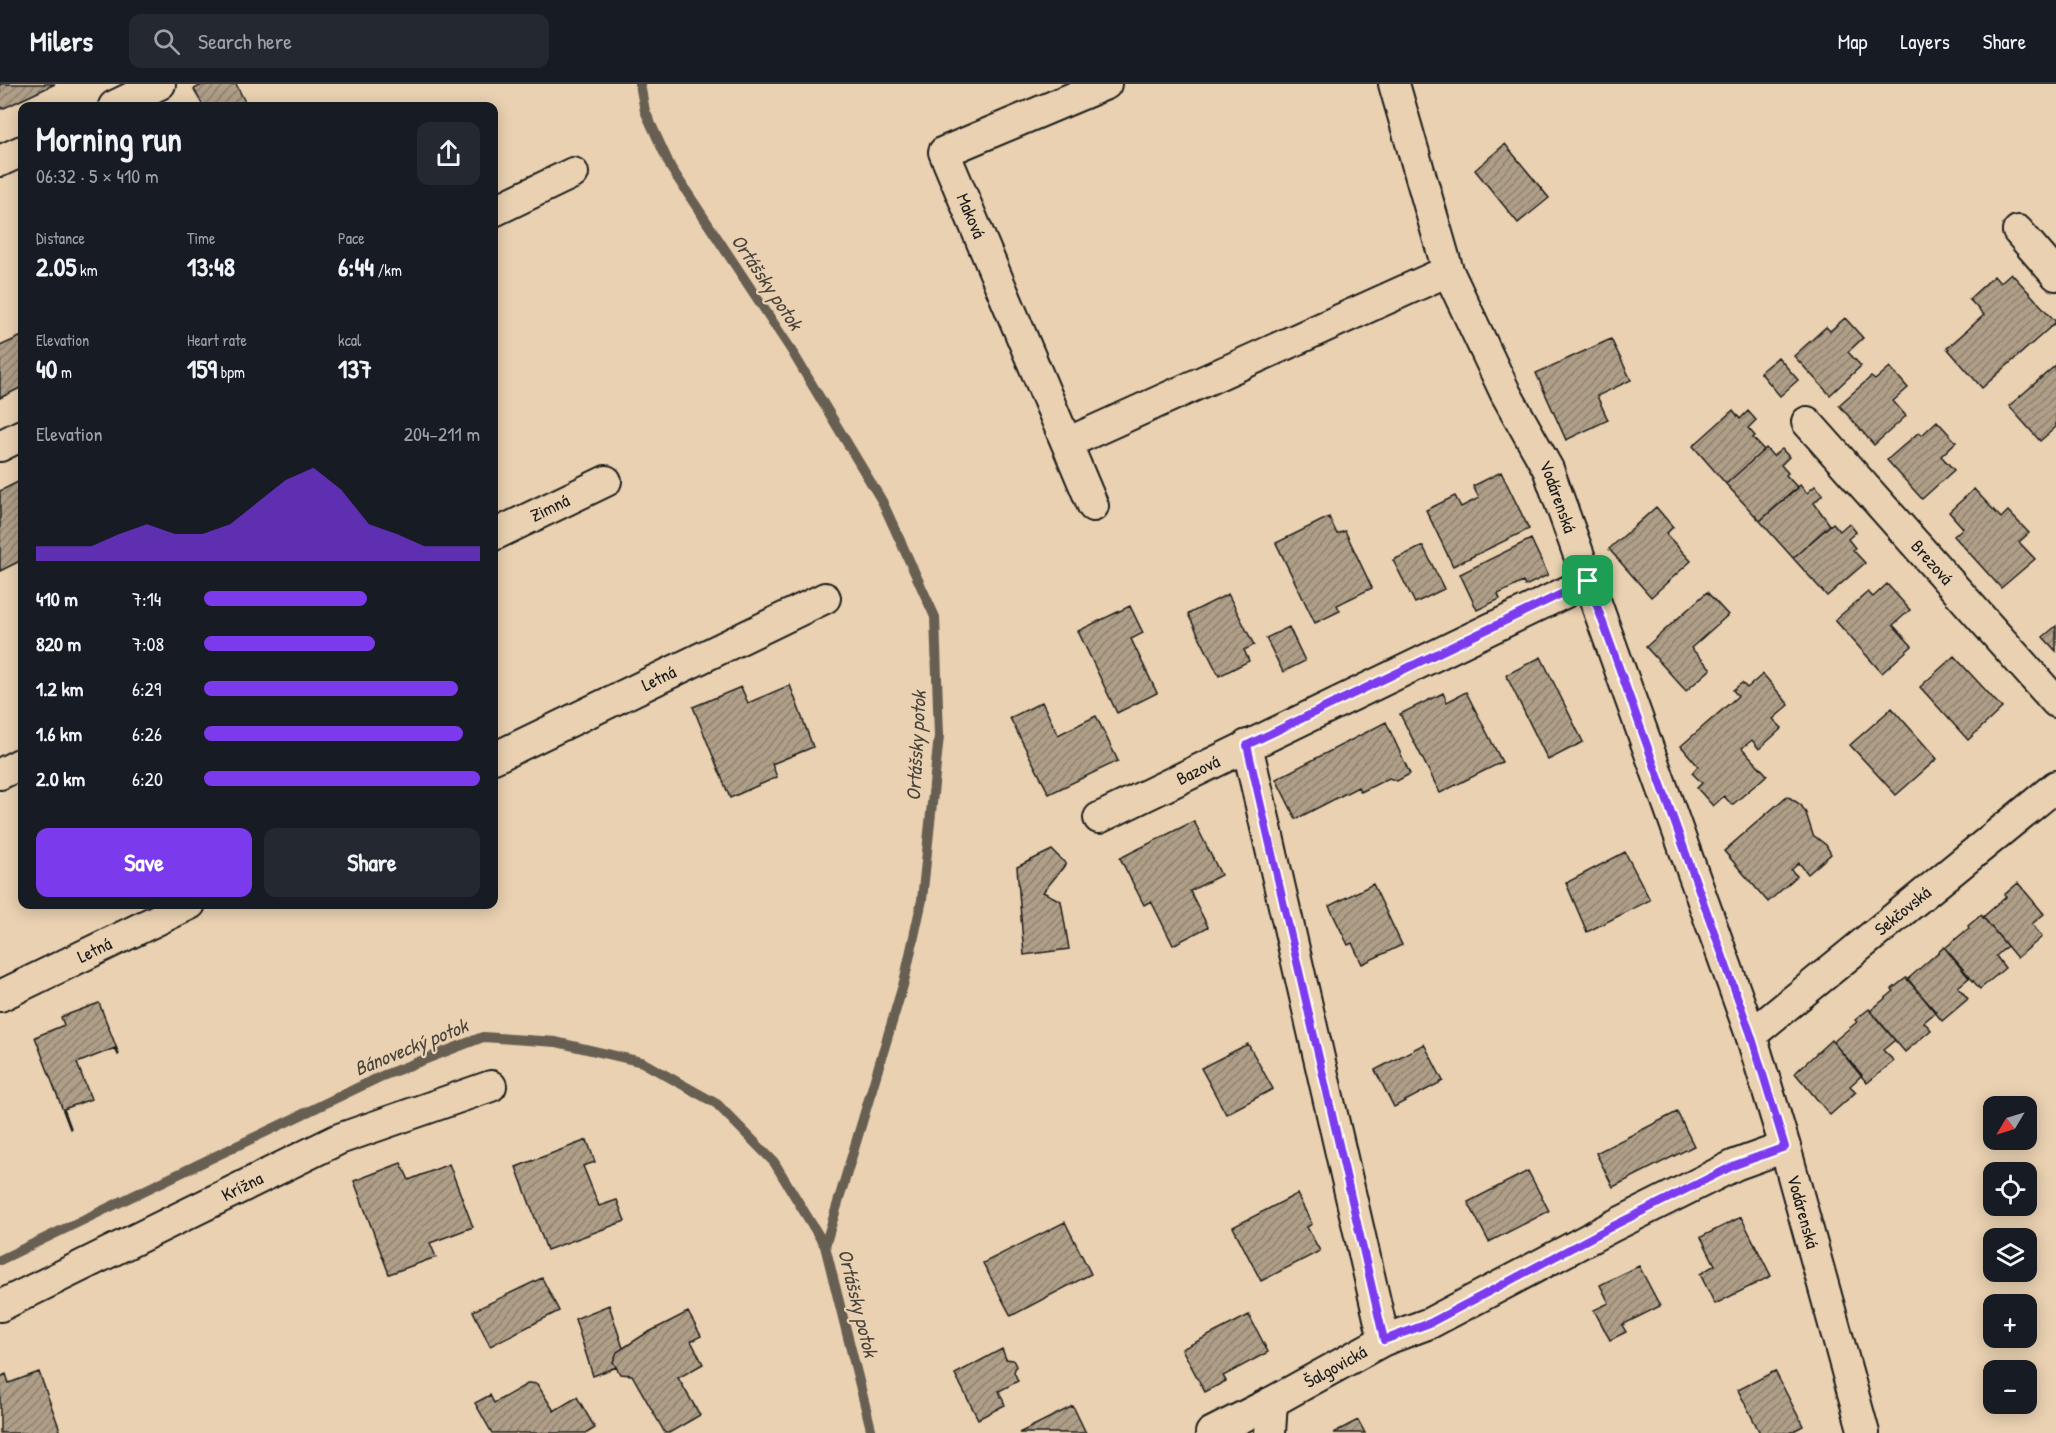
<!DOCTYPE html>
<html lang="en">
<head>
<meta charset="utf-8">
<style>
  :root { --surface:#171b24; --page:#242831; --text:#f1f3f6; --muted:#9ea1a6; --line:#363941; --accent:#7c3aed }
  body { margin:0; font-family:"Patrick Hand",sans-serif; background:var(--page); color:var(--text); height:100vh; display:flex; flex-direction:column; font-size:22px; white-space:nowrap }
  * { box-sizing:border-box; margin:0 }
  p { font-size:20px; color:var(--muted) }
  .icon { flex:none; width:33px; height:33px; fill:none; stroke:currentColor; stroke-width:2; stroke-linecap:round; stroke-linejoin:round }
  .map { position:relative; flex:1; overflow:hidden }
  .drawer { position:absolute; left:18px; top:18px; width:480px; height:807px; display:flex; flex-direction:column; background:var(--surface); border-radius:12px; box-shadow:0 3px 15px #0003 }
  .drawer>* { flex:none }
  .needle { width:39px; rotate:232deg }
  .fabs { position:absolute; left:1983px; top:1012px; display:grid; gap:12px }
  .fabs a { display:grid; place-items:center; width:54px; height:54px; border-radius:12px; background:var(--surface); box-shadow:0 3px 15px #0003; font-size:30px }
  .pin { position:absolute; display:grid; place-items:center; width:51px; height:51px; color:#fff; margin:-26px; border-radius:12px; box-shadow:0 3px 9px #0006 }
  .round { display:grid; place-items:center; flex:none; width:63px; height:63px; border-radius:12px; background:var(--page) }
  .summary { display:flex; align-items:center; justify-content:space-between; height:102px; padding:0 18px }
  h1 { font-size:33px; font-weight:700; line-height:45px }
  .metrics { display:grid; grid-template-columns:repeat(3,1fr); gap:9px; height:102px; padding:6px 18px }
  .metrics div { display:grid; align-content:center }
  .metrics b { font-size:26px; font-weight:700 }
  .metrics small { font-size:16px; font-weight:400 }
  .metrics p { font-size:16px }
  .chart { height:168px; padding:12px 18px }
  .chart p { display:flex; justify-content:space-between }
  .chart svg { width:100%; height:108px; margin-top:6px; fill:var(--accent); opacity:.7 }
  .primary-button { display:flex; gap:12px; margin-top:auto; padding:12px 18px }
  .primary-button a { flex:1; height:69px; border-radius:12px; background:var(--accent); color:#fff; font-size:24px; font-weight:700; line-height:69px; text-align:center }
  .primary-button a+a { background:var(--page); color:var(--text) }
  ul { padding:0 18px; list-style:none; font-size:20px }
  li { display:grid; grid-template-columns:96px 72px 1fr; align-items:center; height:45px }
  li i { height:15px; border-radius:8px; background:var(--accent) }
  header { display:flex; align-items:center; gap:36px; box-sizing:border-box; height:84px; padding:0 30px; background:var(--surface); border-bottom:2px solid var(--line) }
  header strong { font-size:28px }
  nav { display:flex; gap:33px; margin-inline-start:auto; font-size:21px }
  .search { width:420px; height:54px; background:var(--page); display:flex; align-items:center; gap:15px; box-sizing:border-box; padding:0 21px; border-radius:12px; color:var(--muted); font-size:22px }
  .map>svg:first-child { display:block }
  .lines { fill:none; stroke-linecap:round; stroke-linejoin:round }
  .stream { stroke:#685f53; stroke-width:10 }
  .building { fill:url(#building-hatch); stroke:#1c1c1c; stroke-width:1.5 }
  .street-casing { stroke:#1c1c1c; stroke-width:34 }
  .street { stroke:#e9d1b1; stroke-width:30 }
  .route-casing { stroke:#fff; stroke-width:12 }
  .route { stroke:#7c3aed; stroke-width:8 }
  .labels { text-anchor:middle; stroke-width:4.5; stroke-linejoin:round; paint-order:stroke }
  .street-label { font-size:18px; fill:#1c1c1c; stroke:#e9d1b1 }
  .water-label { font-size:20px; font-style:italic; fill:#48433c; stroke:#e9d1b1 }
</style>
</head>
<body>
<header>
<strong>Milers</strong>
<div class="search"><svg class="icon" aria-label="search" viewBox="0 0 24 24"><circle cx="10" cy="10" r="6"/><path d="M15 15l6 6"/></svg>Search here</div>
<nav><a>Map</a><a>Layers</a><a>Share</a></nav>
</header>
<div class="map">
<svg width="2056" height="1349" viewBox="0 0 2056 1349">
  <defs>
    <pattern id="building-hatch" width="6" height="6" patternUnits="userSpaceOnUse" patternTransform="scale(1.5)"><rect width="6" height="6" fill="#b09f88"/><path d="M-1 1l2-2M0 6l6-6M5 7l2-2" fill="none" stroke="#8e816e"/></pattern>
  </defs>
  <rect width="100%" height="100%" fill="#e9d1b1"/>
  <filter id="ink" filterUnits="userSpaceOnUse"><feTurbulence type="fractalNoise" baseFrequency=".0167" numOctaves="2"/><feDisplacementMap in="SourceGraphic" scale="12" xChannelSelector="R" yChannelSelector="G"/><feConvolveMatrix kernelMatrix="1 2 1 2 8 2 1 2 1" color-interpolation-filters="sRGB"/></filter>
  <g filter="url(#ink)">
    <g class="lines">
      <path class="stream" d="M640,0L645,27L671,84L790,264L882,417L935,533L939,652L922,816L904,898L825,1162L872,1349
        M0,1176L382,992L483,953L556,958L642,978L717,1020L774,1078L825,1162"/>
    </g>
    <path class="building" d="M0,0H55L2,25L0,21Z
      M204,0H236L247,22H203L194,5Z
      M1505,60L1549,114L1518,139L1475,86Z
      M2011,189L2056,238L1982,304L1947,264L1984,231L1969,215L1994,192L2000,199Z
      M1845,234L1863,254L1848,268L1861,282L1830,311L1794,272L1826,243L1830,247Z
      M22,252V303L0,314V262Z
      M1611,255L1631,296L1597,312L1608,336L1566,356L1536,289Z
      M1778,273L1798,296L1780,312L1760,288Z
      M2056,281V343L2040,357L2009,322Z
      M1890,283L1908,304L1893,317L1906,332L1874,361L1839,321L1871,293L1875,296Z
      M1733,326L1740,335L1748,327L1756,336L1748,344L1755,352L1753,354L1764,366L1726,400L1693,362Z
      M1937,337L1956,358L1941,372L1954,386L1922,415L1887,376L1919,348L1922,351Z
      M1766,364L1773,372L1782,365L1789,373L1781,381L1788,389L1786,391L1798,404L1760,437L1726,400Z
      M1501,388L1529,445L1453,482L1426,426L1455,412L1461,423L1479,414L1473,402Z
      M22,396V476L0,487V407Z
      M1800,401L1807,409L1815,402L1823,410L1814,419L1830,441L1793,474L1760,437Z
      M1974,405L2001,434L2008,427L2029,449L2019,458L2035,475L2001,504L1954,452L1963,444L1949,428Z
      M1656,423L1673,443L1666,450L1691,477L1651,513L1609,465Z
      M1329,433L1337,450L1345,447L1372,504L1337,521L1340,527L1315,539L1276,459Z
      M1833,439L1840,447L1849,439L1856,448L1848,455L1855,464L1853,466L1865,479L1827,512L1793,474Z
      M1531,455L1548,491L1525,502L1523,498L1498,510L1500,515L1477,526L1460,490Z
      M1423,462L1444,505L1415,519L1393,476Z
      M1887,500L1910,526L1893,541L1912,562L1882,589L1835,536L1868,508L1873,513Z
      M1707,508L1728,531L1691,564L1711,585L1686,607L1646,563Z
      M1228,510L1254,561L1244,566L1249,577L1219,592L1188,530Z
      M1130,522L1143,549L1131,555L1157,609L1117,629L1078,547Z
      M2056,542V567L2043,553Z
      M1289,543L1305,577L1283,588L1266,554Z
      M1954,572L2002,624L1968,656L1920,603Z
      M1541,573L1583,658L1548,676L1506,591Z
      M1763,590L1789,621L1773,635L1782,644L1759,665L1752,656L1742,664L1767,691L1732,721L1724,712L1713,722L1697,704L1702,699L1692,689L1698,682L1681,662L1738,612L1733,606L1742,599L1747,604Z
      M790,601L813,663L772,680L777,693L730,714L693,623L741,603L748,619Z
      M1466,608L1502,678L1440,709L1400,630L1443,609L1447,618Z
      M1042,618L1058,651L1096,632L1118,677L1049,710L1010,634Z
      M1892,624L1937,675L1896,711L1850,661Z
      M1386,638L1410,690L1397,697L1389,694L1361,708L1358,703L1296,735L1276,695Z
      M1787,712L1801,721L1806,729L1813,751L1826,761L1831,770L1808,790L1799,779L1791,786L1797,792L1768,818L1724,767Z
      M1194,737L1221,791L1190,807L1208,843L1173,861L1151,817L1144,821L1120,774Z
      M1052,766L1066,780L1043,808L1061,817L1069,865L1024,871L1017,783Z
      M1625,768L1650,816L1587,848L1566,799Z
      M2018,799L2044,830L2032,840L2042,853L2017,874L1983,833L2006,813L2004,811Z
      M1373,800L1402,861L1362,880L1352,859L1348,861L1329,822Z
      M1981,831L2007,862L1996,872L2005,884L1980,905L1945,864L1969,844L1968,842Z
      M1944,863L1969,894L1958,903L1968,915L1942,937L1908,895Z
      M1906,894L1936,928L1924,938L1931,946L1905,968L1870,927L1894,907L1892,905Z
      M99,919L119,970L118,971L115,964L77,979L91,1015L64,1025L71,1044L70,1045L35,953L64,941L61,933Z
      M1869,925L1895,956L1883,966L1894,977L1867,999L1833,958L1857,938L1855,936Z
      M1831,956L1862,991L1850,1002L1856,1008L1830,1031L1795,989Z
      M1248,960L1273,1005L1226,1030L1201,984Z
      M1424,960L1443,997L1394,1023L1375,986Z
      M1677,1028L1694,1062L1613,1103L1596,1069Z
      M587,1056L595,1078L583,1082L599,1122L617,1116L625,1137L547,1166L516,1083Z
      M401,1079L409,1096L449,1080L473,1143L430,1159L436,1173L389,1190L354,1097Z
      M1528,1087L1549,1127L1489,1158L1468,1118Z
      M1297,1110L1312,1140L1307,1143L1320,1167L1261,1197L1233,1143Z
      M1741,1133L1771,1192L1715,1220L1700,1190L1715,1181L1701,1153Z
      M1065,1138L1091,1190L1011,1232L983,1179Z
      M1639,1182L1660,1222L1622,1241L1626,1248L1610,1256L1594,1226L1609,1219L1600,1201Z
      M542,1194L559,1227L490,1262L473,1227Z
      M609,1221L623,1264L617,1268L613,1278L616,1283L593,1292L575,1235Z
      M688,1228L701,1252L691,1257L703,1280L678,1294L700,1331L669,1349H665L632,1291L620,1290L613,1278L617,1268L645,1250Z
      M1249,1231L1268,1268L1223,1292L1226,1297L1205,1308L1182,1265Z
      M1002,1265L1006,1275L1013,1276L1016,1282L1014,1288L1018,1297L999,1307L1005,1321L978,1335L955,1290Z
      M1775,1287L1803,1342L1790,1349H1760L1738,1306Z
      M39,1288L61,1349H0V1293L6,1290L9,1299Z
      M529,1299L537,1300L554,1327L577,1313L595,1344L587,1349H492L475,1319L490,1311L494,1319Z
      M1073,1322L1086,1349H1019Z
      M1358,1336L1365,1349H1333Z"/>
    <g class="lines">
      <defs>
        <g id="street">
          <path id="s1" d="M1394,0L1448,187L1506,310L1548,385L1751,951L1785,1063L1864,1349"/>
          <path d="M114,22L160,0"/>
          <path d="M0,77L22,67"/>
          <path d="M494,127L573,89"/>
          <path d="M2018,147L2056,191"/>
          <path id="s2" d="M1807,338L2056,618"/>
          <path d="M1067,359L1448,187"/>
          <path d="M0,362L22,351"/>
          <path d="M1093,422L944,68L1106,0"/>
          <path id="s3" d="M494,451L606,397"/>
          <path d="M1247,661L1384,1256"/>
          <path id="s4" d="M494,674L825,514"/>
          <path d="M0,690L22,679"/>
          <path id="s5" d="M1099,734L1589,497"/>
          <path id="s6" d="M0,912L190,820"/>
          <path id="s7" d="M1751,951L2056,702"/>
          <path id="s8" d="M0,1222L339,1055L491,1002"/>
          <path id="s9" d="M1211,1349L1272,1318L1384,1256L1430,1239L1613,1142L1735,1081L1785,1063"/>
          <path d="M1270,1349L1272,1318"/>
        </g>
      </defs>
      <use href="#street" class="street-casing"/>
      <use href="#street" class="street"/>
    </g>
  </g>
  <g class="lines" filter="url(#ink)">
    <defs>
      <path id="route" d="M1588,497L1751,951L1785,1063L1735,1081L1613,1142L1430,1239L1384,1256L1247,661Z"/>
    </defs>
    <use href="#route" class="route-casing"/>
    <use href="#route" class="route"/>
  </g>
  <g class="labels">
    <g class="street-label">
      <text transform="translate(971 132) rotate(67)" y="6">Maková</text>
      <text dy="6" stroke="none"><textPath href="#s1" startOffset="446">Vodárenská</textPath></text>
      <text dy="6" stroke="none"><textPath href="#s3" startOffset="62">Zimná</textPath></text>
      <text dy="6" stroke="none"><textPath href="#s2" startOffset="188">Brezová</textPath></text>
      <text dy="6" stroke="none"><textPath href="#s4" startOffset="183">Letná</textPath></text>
      <text dy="6" stroke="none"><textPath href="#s5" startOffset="110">Bazová</textPath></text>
      <text dy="6" stroke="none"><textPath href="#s7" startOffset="196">Sekčovská</textPath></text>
      <text dy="6" stroke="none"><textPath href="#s6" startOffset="105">Letná</textPath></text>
      <text dy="6" stroke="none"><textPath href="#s8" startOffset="270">Krížna</textPath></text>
      <text dy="6" stroke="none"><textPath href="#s1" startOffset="1202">Vodárenská</textPath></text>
      <text dy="6" stroke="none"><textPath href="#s9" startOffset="141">Šalgovická</textPath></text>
    </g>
    <g class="water-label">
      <text transform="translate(767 198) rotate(56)" y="7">Ortášsky potok</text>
      <text transform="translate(916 662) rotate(-87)" y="7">Ortášsky potok</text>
      <text transform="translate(411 963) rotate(-22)" y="7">Bánovecký potok</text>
      <text transform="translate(858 1219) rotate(76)" y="7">Ortášsky potok</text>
    </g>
  </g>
</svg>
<div class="fabs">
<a><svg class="needle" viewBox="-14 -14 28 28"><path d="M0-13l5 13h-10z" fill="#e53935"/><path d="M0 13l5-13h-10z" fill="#9ea1a6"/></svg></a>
<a><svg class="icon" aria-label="locate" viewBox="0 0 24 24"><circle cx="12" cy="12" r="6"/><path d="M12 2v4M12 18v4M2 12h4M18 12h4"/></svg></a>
<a><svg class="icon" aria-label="layers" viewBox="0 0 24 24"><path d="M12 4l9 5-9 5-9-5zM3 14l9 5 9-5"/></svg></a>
<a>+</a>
<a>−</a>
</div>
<div class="pin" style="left:1588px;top:497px;background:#1e9e55"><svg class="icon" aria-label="arrive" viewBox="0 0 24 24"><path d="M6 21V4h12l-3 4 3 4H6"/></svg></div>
<section class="drawer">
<div class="summary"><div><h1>Morning run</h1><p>06:32 · 5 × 410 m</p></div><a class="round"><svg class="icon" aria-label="share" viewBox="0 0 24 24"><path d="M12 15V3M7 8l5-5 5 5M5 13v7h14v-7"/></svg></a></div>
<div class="metrics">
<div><p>Distance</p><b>2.05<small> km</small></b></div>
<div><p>Time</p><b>13:48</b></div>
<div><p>Pace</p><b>6:44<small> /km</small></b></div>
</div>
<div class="metrics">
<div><p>Elevation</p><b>40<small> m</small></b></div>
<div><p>Heart rate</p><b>159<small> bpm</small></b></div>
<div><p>kcal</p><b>137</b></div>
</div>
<div class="chart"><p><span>Elevation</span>204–211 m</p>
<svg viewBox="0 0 160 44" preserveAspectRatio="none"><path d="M0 44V38L10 38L20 38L30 33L40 29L50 33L60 33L70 29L80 20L90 11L100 6L110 15L120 29L130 33L140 38L150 38L160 38V44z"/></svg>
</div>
<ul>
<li><b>410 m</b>7:14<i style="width:59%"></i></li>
<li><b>820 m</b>7:08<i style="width:62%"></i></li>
<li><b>1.2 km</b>6:29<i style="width:92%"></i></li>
<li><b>1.6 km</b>6:26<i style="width:94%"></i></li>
<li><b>2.0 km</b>6:20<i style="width:100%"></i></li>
</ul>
<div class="primary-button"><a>Save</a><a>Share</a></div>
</section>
</div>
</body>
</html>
